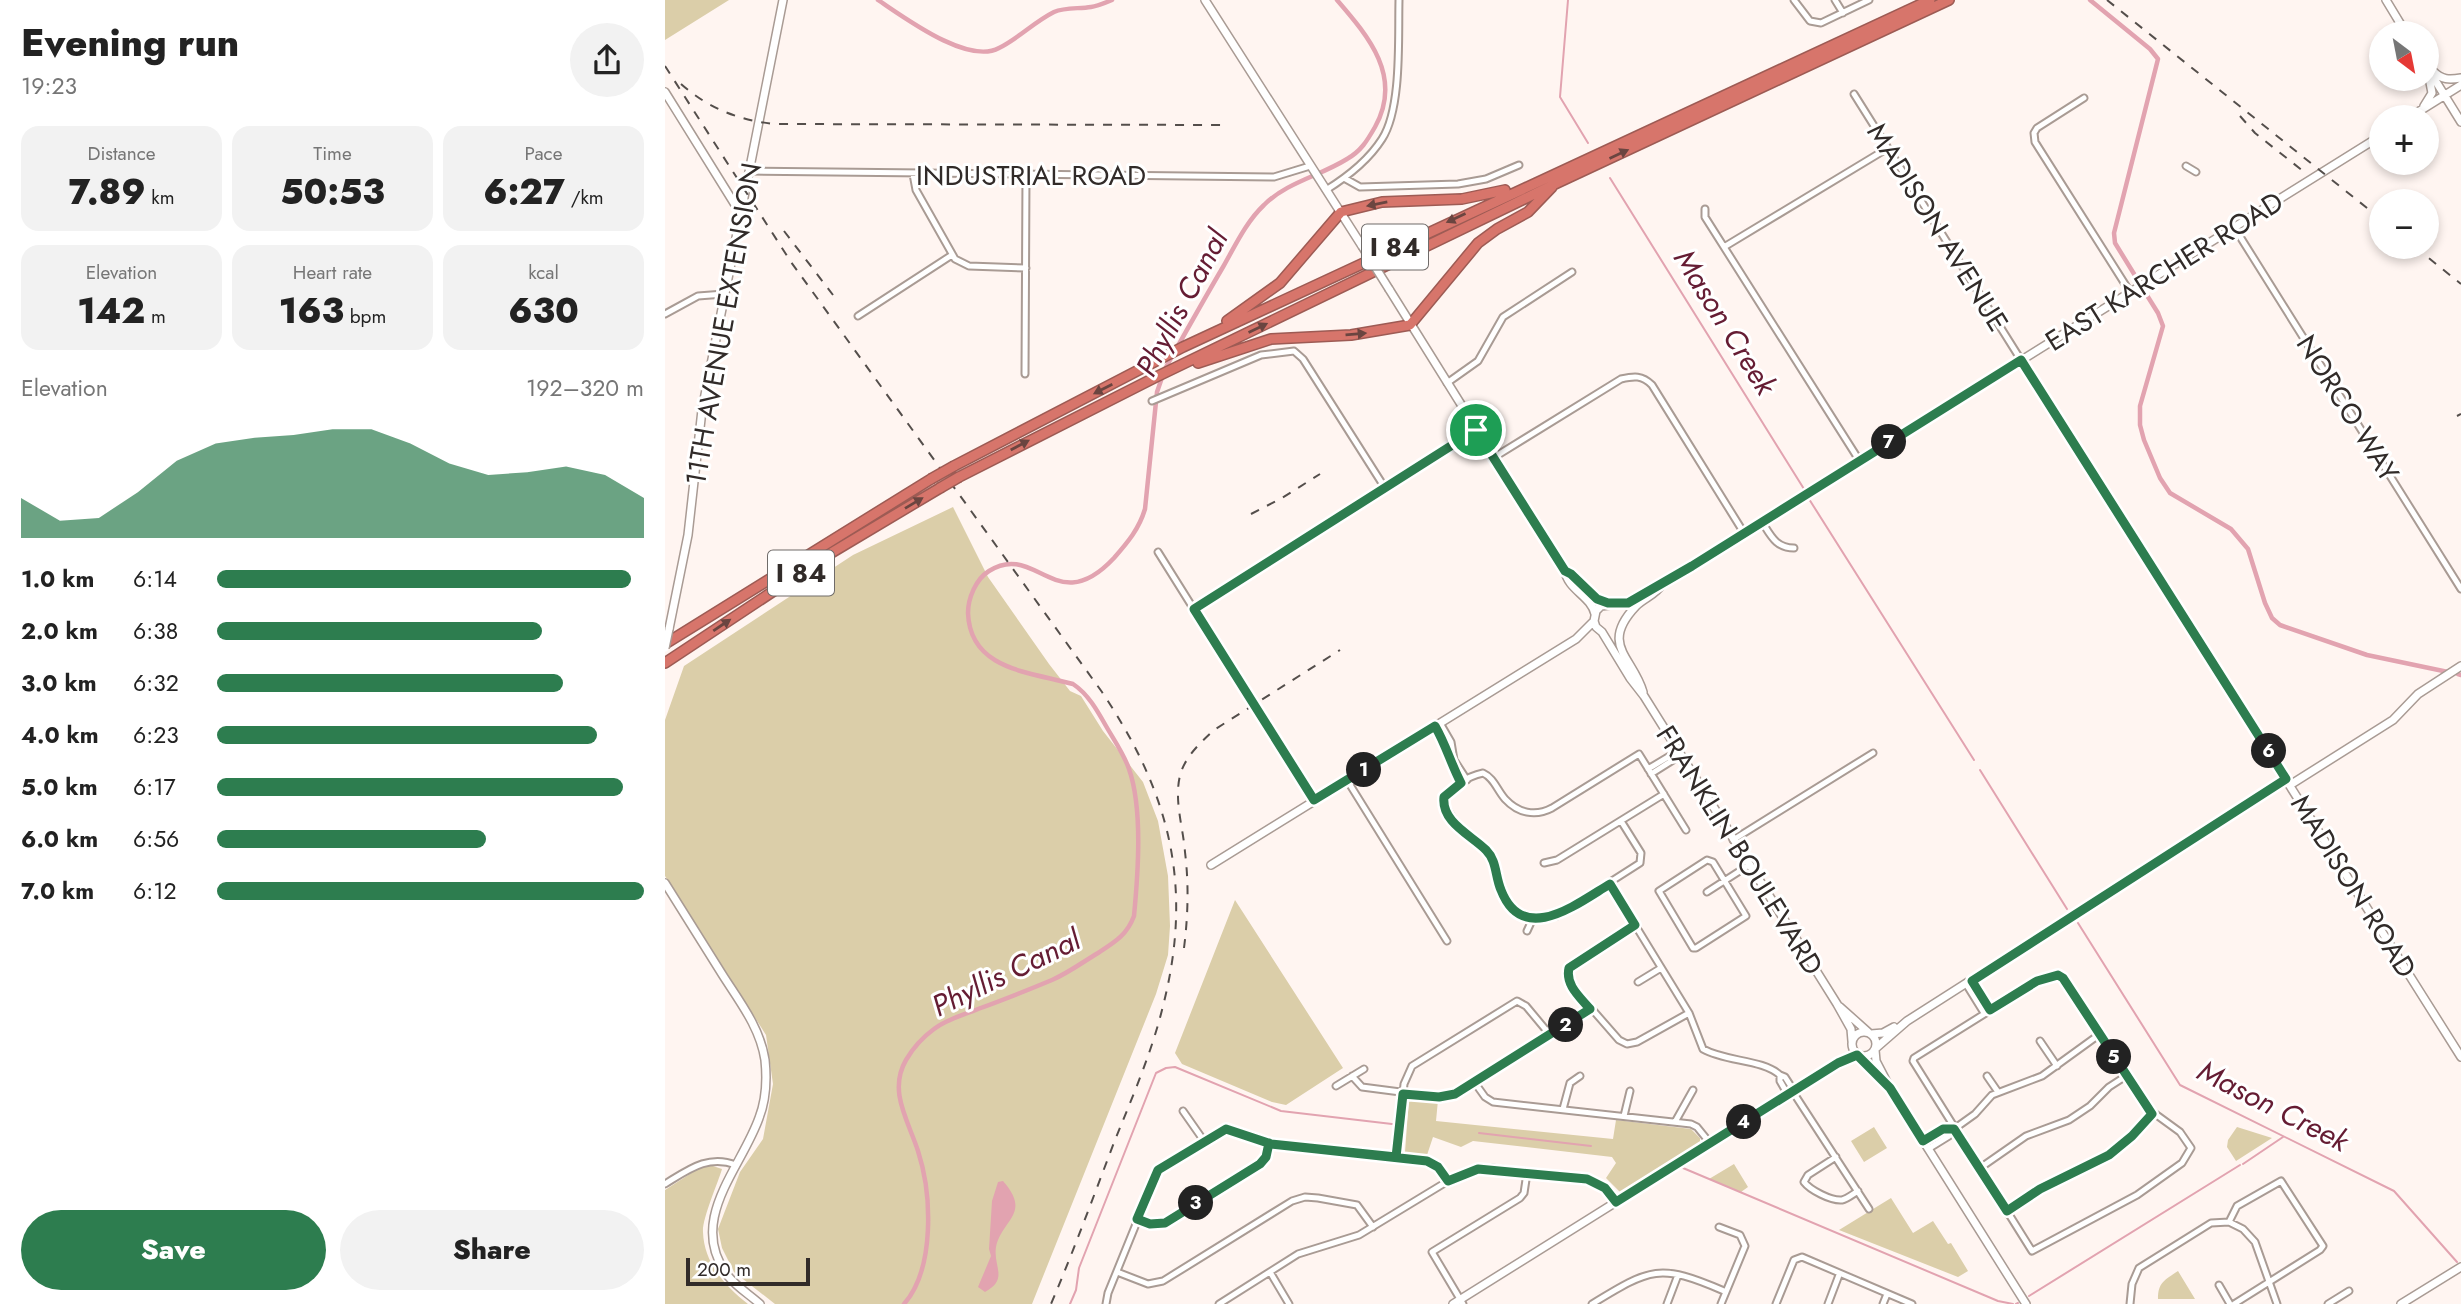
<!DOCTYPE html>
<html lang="en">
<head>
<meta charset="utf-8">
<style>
  :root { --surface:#fff; --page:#f2f2f2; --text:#222; --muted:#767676; --accent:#2d7d4f }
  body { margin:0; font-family:Jost,sans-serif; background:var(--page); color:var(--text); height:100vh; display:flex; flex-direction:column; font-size:26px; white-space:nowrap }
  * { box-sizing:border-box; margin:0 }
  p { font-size:23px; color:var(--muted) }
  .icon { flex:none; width:38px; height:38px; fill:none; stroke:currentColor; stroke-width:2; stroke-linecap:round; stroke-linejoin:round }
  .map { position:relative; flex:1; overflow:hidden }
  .sheet { display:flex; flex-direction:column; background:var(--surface); width:665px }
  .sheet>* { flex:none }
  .needle { width:46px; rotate:148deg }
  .fabs { position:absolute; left:1704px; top:21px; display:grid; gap:14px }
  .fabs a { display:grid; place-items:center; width:70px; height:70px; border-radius:50%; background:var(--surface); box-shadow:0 4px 10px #0003; font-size:35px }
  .scale { position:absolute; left:21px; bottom:18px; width:124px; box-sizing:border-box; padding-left:7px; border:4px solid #312b29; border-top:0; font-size:19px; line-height:24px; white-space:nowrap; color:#312b29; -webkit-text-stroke:5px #fff; paint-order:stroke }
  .pin { position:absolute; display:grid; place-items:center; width:60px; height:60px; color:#fff; margin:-30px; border:4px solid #fff; border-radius:50%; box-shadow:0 2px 7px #0007 }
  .km { position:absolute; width:35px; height:35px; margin:-18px; border-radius:50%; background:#222; color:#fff; font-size:19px; line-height:35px; text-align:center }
  .round { display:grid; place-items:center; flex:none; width:74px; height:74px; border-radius:37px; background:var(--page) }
  .head { display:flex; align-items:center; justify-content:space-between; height:119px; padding:0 21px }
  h1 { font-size:38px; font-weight:800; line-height:52px }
  .figures { display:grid; grid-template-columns:repeat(3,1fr); gap:10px; height:119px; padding:7px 21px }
  .figures div { display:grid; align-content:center; border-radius:18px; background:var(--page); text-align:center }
  .figures b { font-size:35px; font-weight:800 }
  .figures small { font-size:19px; font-weight:400 }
  .figures p { font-size:19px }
  .chart { height:196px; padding:14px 21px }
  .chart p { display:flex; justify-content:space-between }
  .chart svg { width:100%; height:126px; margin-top:7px; fill:var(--accent); opacity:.7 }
  .primary-button { display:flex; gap:14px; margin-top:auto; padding:14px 21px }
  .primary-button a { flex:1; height:80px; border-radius:42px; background:var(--accent); color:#fff; font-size:28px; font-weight:800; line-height:80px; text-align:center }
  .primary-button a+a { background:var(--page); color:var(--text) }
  ul { padding:0 21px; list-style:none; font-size:23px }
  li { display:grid; grid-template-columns:112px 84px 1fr; align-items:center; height:52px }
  li i { height:18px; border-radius:9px; background:var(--accent) }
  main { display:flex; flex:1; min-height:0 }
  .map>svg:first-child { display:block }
  .green { fill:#dbcea9 }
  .water { fill:#e2a3b0 }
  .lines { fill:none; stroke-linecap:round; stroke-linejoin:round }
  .stream { stroke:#e2a3b0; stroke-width:2 }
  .canal { stroke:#e2a3b0; stroke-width:4.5 }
  .street-casing { stroke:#a99b94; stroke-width:9 }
  .secondary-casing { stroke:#a99b94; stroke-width:10 }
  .highway-casing { stroke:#9d5b54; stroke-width:12 }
  .street { stroke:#fff; stroke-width:5 }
  .secondary { stroke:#fff; stroke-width:7 }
  .highway { stroke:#d7756b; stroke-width:9 }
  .rail { stroke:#544e4b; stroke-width:2; stroke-dasharray:9 9; stroke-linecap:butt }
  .secondary-bridge-casing { stroke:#a99b94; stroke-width:10; stroke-linecap:butt }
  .highway-bridge-casing { stroke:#9d5b54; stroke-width:12; stroke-linecap:butt }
  .secondary-bridge { stroke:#fff; stroke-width:7 }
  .highway-bridge { stroke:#d7756b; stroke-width:9 }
  .oneway { fill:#6b4540 }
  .route-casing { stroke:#fff; stroke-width:14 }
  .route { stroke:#2d7d4f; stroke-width:9 }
  .labels { text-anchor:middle; stroke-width:6; stroke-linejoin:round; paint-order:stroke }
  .shield { fill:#fff; stroke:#6f6b69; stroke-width:2 }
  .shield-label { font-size:26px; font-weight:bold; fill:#312b29 }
  .street-label { font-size:28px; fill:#312b29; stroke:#fff }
  .water-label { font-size:30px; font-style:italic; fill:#651c33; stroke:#fff }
</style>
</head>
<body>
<main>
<section class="sheet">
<div class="head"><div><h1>Evening run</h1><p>19:23</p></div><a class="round"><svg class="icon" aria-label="share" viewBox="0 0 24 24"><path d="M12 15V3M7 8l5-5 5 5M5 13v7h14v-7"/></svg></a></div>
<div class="figures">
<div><p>Distance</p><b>7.89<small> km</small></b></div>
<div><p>Time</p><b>50:53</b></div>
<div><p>Pace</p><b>6:27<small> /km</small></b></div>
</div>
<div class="figures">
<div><p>Elevation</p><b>142<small> m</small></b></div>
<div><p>Heart rate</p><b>163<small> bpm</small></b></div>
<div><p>kcal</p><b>630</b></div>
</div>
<div class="chart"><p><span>Elevation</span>192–320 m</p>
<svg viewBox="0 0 160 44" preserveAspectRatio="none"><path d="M0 44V30L10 38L20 37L30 28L40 17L50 11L60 9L70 8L80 6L90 6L100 11L110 18L120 22L130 21L140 19L150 22L160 30V44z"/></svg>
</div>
<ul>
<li><b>1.0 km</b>6:14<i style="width:97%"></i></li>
<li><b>2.0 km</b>6:38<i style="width:76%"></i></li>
<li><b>3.0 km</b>6:32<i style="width:81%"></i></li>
<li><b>4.0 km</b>6:23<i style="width:89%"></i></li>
<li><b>5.0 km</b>6:17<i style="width:95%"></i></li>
<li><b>6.0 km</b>6:56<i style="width:63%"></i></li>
<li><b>7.0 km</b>6:12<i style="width:100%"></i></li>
</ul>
<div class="primary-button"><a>Save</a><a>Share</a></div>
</section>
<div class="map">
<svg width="1796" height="1304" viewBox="0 0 1796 1304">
  <rect width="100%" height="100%" fill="#fff5f1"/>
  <path class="green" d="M0,0H64L0,40Z
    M288,507L323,577L384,664L405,691L416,696L438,731L478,782L493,821L503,876L505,926L503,955L491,994L367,1304H110L69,1272L57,1248L53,1229L75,1172L98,1139L108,1084L101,1035L0,876V720L19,666L188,555Z
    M570,900L678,1068L621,1105L607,1102L517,1064L510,1053Z
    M744,1098L773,1100L771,1121L948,1139L951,1120L1026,1129L1035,1138V1142L955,1192L941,1178L951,1163L947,1157L808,1141L796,1147L768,1137L762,1155L740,1152Z
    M1209,1127L1222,1148L1199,1162L1186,1141Z
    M1572,1127L1607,1138L1571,1161L1562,1147L1563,1140Z
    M1069,1164L1083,1187L1076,1192L1044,1179Z
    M45,1165L57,1169C53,1183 37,1219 38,1232C39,1263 60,1286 83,1304H0V1190L31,1170Z
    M1226,1198L1248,1233L1268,1221L1283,1244L1286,1243L1303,1271L1293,1277L1174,1230Z
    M1513,1271L1530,1299H1493C1493,1282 1500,1280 1513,1271Z"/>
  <path class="water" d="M338,1181C367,1214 337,1219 331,1247C328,1267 344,1279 320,1292L313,1287L326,1256L324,1249L327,1201L333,1182Z"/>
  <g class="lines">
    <path class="stream" d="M903,0L895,97L923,143
      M945,178L1139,489
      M1144,499L1309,760
      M1315,770L1402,909
      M1413,923L1515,1085L1729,1191L1792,1262
      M814,1133L926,1146
      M1578,1164L1618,1137
      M1018,1168L1333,1301L1348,1304
      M1364,1296L1575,1165
      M405,1304L411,1290L414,1268L491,1073L501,1068L510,1067L616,1111L727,1124
      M1351,1304L1353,1303"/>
    <path class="canal" d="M213,0C240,18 303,65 334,48C354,38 369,22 389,12C400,7 414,9 426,7C433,6 440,3 447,0
      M1425,0L1485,49L1493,59L1449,233L1450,243L1474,282
      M1478,289L1493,313L1498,326L1475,406V425L1479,440L1495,478L1505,493L1566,529L1583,549L1600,603L1607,618L1615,625L1702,655L1783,672
      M1793,674L1796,675
      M239,1304C270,1269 267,1194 253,1151C243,1120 223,1091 241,1060C248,1048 258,1037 269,1029C282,1019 299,1015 313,1009C338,1000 363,990 387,980C403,973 418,962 433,953C450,942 462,935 469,916C473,874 478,809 464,769C459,754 449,740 441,726C432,710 423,694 408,684C365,672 305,670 303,613C303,598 311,579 324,571C371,541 391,620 449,558C463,542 474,529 480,509L492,392L500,369C519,335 538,301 558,267C570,246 581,222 599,205C622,182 655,176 682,159C696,151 702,141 710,127C738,77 704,37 672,0"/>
    <defs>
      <path id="street" d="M1129,0L1145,21L1156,23L1204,0
        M1170,0L1178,13
        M1189,94L1356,360
        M1419,98L1372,128L1369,133L1370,142L1465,292
        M1521,166L1531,172
        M85,171L609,177L645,166
        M248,174L251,190L290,259L304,266L361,268
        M679,178L695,187L793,184L821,179L854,165
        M661,190C682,177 703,161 717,139C737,108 733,38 734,0
        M1040,209V217L1194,460
        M1569,227L1796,589
        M1059,247L1223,148
        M0,314L33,296L59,294
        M193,316L287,255
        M360,374L361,175
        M782,383L813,361L838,317L907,272
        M487,401L596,355L629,351L638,359L720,488
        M828,458L956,379C969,376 977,375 987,385L1079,533
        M1097,522C1106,536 1111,548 1129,548
        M493,552L649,801
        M529,609L811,430
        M775,723L786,742L789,760L802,780
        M770,726C781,745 786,764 796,783
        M983,769L1013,751
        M986,774L1016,755
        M682,780L782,941
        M956,821L976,853L975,863L892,916L875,918L860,916L846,906L839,897L824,854L796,832L778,802C781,788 804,776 818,773C829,778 832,790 840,799C853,813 870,817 887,808L974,754L1021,830
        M1068,840L1208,753
        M1042,860L1048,862L1081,916L1031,948H1028L994,891Z
        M879,863L892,860L999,794
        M945,884L1024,1013L1038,1049C1061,1062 1097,1059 1115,1075
        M1042,892L1084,865
        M970,925L903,968L902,976L905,984L954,1040L962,1044L972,1042L1024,1013
        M862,931L868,918
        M1393,975L1372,981L1249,1058L1248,1061L1367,1251L1472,1195L1517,1163L1526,1148
        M1393,975L1405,986L1482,1108L1515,1132L1526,1148
        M1307,981L1325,1009
        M973,982L996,968
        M1301,984L1319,1013
        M1375,1041L1392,1066
        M687,1076L697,1087L774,1097L791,1094L925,1009
        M1322,1076L1333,1092
        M810,1083L820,1097L828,1102L1026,1124L1032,1127L1045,1143
        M671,1086L699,1069
        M1128,1092L1204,1209
        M1123,1095L1115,1081V1075L1120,1077L1129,1091
        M898,1109L905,1083L915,1076
        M518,1111L539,1141
        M959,1116L965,1091
        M1010,1122L1028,1090
        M1289,1129L1310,1114L1327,1095L1377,1076L1435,1034
        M1258,1141L1278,1129H1289L1284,1136L1263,1149
        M731,1157L739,1084L747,1066L852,1001L861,1006L886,1036
        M1171,1157L1143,1175L1139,1182C1145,1190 1166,1201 1177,1200C1182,1199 1188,1194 1193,1191
        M1315,1168L1361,1136L1404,1120L1425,1106L1444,1087L1461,1076
        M0,1184C23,1170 43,1154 71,1165
        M1342,1211L1375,1189L1444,1155L1467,1136L1487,1114
        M472,1219L485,1224L500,1223L595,1164L601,1157L604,1143
        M1564,1222L1572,1206L1616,1181L1658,1246L1655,1250L1569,1304
        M1054,1227L1075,1235L1080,1246L1056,1304
        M452,1272L483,1284L498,1281L627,1201L640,1197L653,1198L692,1205L708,1227
        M605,1272L624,1304
        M1554,1285L1565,1304
        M441,1304L443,1293L493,1170L557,1130H568L606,1144L762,1161L773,1168L783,1181
        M554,1304L633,1254L694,1235L783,1181L806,1170L827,1168L922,1179L940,1188L951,1202
        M798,1304L767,1252L855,1198L859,1193L862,1173
        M927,1304C986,1268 994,1263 1059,1291
        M1002,1304L1013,1275
        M1111,1304L1129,1260L1137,1257L1247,1304
        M1163,1304L1174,1275
        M1218,1304L1222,1294
        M1465,1304L1467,1284L1474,1268L1546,1223L1564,1222L1578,1229L1590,1242L1612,1304
        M1663,1304L1684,1291"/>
      <path id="secondary" d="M540,0L697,246
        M1721,0L1741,33
        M1762,67L1796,122
        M1768,71C1777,80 1784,80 1796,78
        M0,92L69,203L77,208
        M1759,106L1767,93L1763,72
        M1745,117L1796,85
        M724,289L900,571C903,590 926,596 930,614
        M1356,360L1796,1057
        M900,571C914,576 923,596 943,603
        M4,629L23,535L37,410L118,0
        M978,692C968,657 934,645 971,606C979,598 992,594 997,584
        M1625,785L1728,720L1753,694L1796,666
        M546,865L911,639L929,621
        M0,883C19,913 38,944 57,974C74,1001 95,1027 100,1060C102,1079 101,1100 94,1118C76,1169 21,1221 63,1276C72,1287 85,1295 95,1304
        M1175,1007L1203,1032
        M1187 1044a12 12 0 1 1 24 0a12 12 0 1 1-24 0Z
        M1206,1034L1218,1033L1229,1027
        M1187,1041L1186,1029L1172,1004L979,696L965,678L937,632L931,627L929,621L931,611L936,606L963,603L1027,566L1717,135
        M1211,1048L1242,1021L1621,779
        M1210,1050L1211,1061L1225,1088L1361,1304
        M1194,1056L1224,1088
        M788,1304L1173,1063L1193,1055
        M1736,1304L1796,1267"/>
      <path id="highway" d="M562,321L615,283L676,212L717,202L797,199L840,190
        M533,363L606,339L686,335L745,325L813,243L832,229L863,212L887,187
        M289,466L518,347L1265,0
        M294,477L491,377L892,183L1284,0
        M0,644L266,479
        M0,663L166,553L275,488"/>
    </defs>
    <use href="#street" class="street-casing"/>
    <use href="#secondary" class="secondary-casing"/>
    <use href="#highway" class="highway-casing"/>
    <use href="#street" class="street"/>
    <use href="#secondary" class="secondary"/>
    <use href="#highway" class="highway"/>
    <path class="rail" d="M1442,0L1717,220
      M0,66L126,262L437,692C506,795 529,888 497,1010C486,1054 467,1098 450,1140C429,1195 409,1250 386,1304
      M16,84C43,108 73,120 109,124L563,125
      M1575,116L1590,133L1638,171
      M119,231L168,295
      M1750,247L1796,284
      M1792,416L1796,414
      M586,514L617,498L655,474
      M519,948C523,916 524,885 520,852C518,826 508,798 516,772C522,755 536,742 549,730L675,650"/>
    <defs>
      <path id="secondary-bridge" d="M697,246L724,289
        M0,648L4,629"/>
      <path id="highway-bridge" d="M266,479L289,466
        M275,488L294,477"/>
    </defs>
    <use href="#secondary-bridge" class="secondary-bridge-casing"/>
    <use href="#highway-bridge" class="highway-bridge-casing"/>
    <use href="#secondary-bridge" class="secondary-bridge"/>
    <use href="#highway-bridge" class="highway-bridge"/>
  </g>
  <defs><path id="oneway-solid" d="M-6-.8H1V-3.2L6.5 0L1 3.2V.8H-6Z" transform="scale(1.75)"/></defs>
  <g class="oneway">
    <use href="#oneway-solid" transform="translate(954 154) rotate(-25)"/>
    <use href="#oneway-solid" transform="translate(712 204) rotate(169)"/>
    <use href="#oneway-solid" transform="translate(791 218) rotate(155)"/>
    <use href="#oneway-solid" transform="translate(593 328) rotate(-26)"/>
    <use href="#oneway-solid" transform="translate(691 334) rotate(-5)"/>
    <use href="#oneway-solid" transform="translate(438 389) rotate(153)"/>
    <use href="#oneway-solid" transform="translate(355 445) rotate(-28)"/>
    <use href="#oneway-solid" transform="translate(249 503) rotate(-31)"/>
    <use href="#oneway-solid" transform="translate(57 625) rotate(-34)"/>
  </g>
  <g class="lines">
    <defs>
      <path id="route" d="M811,430L529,609L649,800L770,726C781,745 786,764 796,783L779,797C776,822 806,835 821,850C832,861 830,876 836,890C858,947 913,903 945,884L970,925L904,968C900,985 915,997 925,1009L790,1094L774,1097L738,1094L731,1157L606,1144L561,1129L493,1170L472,1219L485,1224L500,1223L595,1164L601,1157L604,1143L606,1144L762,1161L773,1167L783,1181L813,1169L922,1179L940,1188L951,1202L1173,1063L1192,1055L1225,1088L1258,1141L1278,1129H1289L1342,1211L1375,1189L1444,1155L1467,1136L1487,1114L1398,978L1393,975L1372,981L1325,1010L1307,981L1621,779L1356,360L1027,566L963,603H943L932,599L906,574L900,571L811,430"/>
    </defs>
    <use href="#route" class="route-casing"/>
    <use href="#route" class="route"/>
  </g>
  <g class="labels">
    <g class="shield">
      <rect x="697" y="224.5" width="66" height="45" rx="5"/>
      <rect x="103" y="550.5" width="66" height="45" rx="5"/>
    </g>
    <g class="shield-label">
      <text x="730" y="256">I 84</text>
      <text x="136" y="582">I 84</text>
    </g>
    <g class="street-label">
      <text x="366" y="185">INDUSTRIAL ROAD</text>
      <text transform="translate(1273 227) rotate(58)" y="10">MADISON AVENUE</text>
      <text transform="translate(1499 271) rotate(-32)" y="10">EAST KARCHER ROAD</text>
      <text transform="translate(58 324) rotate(-80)" y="10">11TH AVENUE EXTENSION</text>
      <text transform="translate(1683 408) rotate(58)" y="10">NORCO WAY</text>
      <text transform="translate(1075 850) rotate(58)" y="10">FRANKLIN BOULEVARD</text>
      <text transform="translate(1689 886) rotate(58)" y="10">MADISON ROAD</text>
    </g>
    <g class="water-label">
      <text transform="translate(517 303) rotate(-62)" y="10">Phyllis Canal</text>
      <text transform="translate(1060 322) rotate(58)" y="10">Mason Creek</text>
      <text transform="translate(341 973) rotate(-26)" y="10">Phyllis Canal</text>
      <text transform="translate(1608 1106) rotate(27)" y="10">Mason Creek</text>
    </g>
  </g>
</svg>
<div class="fabs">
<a><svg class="needle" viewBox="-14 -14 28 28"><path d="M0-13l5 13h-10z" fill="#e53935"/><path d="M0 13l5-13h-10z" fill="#767676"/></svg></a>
<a>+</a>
<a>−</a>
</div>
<div class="scale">200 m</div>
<div class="pin" style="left:811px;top:430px;background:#1e9e55"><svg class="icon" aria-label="arrive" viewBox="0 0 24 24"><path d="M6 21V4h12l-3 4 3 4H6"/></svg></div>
<b class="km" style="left:699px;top:770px">1</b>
<b class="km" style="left:901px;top:1025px">2</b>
<b class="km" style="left:531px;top:1203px">3</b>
<b class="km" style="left:1079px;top:1122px">4</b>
<b class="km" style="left:1449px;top:1057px">5</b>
<b class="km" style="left:1604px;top:751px">6</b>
<b class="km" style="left:1224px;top:442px">7</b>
</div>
</main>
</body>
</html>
